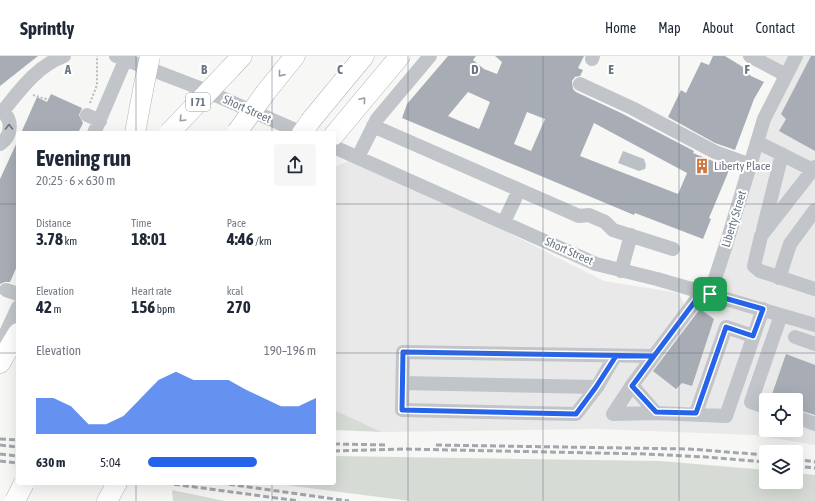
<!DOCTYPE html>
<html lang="en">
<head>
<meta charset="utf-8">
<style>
  :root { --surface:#fff; --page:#f6f6f7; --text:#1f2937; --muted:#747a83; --line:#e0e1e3; --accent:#2563eb }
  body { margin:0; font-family:"Asap Condensed",sans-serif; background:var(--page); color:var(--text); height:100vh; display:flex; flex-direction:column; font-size:15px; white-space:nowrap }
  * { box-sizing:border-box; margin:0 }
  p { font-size:13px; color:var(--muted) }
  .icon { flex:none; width:22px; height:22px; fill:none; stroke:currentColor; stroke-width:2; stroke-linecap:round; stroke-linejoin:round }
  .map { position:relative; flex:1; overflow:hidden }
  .details { position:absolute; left:16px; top:75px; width:320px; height:354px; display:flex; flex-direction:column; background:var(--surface); border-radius:4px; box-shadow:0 4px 16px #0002 }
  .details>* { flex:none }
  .fabs { position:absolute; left:759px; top:337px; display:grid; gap:8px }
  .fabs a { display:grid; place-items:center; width:44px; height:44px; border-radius:4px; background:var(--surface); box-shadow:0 4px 16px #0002; font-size:20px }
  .pin { position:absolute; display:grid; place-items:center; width:34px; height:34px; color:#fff; margin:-17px; border-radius:8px; box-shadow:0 2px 6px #0006 }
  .round { display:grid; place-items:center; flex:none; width:42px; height:42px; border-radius:4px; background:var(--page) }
  .summary { display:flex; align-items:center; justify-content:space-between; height:68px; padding:0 20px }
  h1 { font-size:22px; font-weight:700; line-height:30px }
  .metrics { display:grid; grid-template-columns:repeat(3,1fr); gap:6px; height:68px; padding:4px 20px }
  .metrics div { display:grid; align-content:center }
  .metrics b { font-size:17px; font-weight:700 }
  .metrics small { font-size:11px; font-weight:400 }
  .metrics p { font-size:11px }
  .chart { height:112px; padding:8px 20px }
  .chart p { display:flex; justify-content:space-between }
  .chart svg { width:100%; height:72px; margin-top:4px; fill:var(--accent); opacity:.7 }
  ul { padding:0 20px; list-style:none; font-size:13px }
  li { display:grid; grid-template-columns:64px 48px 1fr; align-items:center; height:30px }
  li i { height:10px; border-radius:5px; background:var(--accent) }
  header { display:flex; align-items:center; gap:24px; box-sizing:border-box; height:56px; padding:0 20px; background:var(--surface); border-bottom:1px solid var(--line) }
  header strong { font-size:19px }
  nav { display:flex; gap:22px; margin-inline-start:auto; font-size:14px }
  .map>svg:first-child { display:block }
  .built { fill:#e8e9e8; fill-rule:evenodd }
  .green { fill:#d6dcd5 }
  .water { fill:#b9c1c7 }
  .building { fill:#a8adb5; fill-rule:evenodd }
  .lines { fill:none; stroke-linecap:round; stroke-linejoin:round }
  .highway-casing { stroke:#b3b5b9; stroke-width:21 }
  .path { stroke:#b9bbbe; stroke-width:2; stroke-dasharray:2 2; stroke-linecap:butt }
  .minor { stroke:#c1c4c8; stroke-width:14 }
  .highway { stroke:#fff; stroke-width:20 }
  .rail { stroke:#a3a7ad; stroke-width:3; stroke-dasharray:6 3; stroke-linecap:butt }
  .highway-bridge-casing { stroke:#b3b5b9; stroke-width:21; stroke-linecap:butt }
  .highway-bridge { stroke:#fff; stroke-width:20 }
  .oneway { stroke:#979ea8 }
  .oneway2 { stroke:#6a7483 }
  .route-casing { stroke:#fff; stroke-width:8 }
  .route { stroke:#2563eb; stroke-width:5 }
  .grid { fill:none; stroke:#6a7483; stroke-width:1; stroke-opacity:0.55 }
  .labels { text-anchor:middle; stroke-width:4; stroke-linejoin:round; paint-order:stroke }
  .shield { fill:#fff; stroke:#979ea8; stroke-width:1 }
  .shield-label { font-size:11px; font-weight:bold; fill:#6a7483 }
  .street-label { font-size:12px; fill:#6a7483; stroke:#fff }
  .poi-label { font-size:12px; fill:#6a7483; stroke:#fff; text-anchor:start }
  .grid-label { font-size:13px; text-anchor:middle; font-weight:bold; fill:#6a7483; stroke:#fff; stroke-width:4; stroke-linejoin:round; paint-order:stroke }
</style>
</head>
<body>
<header>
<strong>Sprintly</strong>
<nav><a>Home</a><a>Map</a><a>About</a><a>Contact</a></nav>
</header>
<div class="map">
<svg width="815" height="445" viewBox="0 0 815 445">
  <rect width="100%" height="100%" fill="#f7f8f5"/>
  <path class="built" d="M753,0H815V389L754,379L597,373L382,376L334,354V111L358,101L604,225L679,237L684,248L718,215L783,16ZM766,344H796V374H766Z"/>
  <path class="green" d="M334,354L382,376L334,374Z
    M334,400L660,405L766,414V426H796V417L815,419V445H410L270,427H334Z
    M172,434L225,445H173Z"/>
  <path class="water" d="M623,95L644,103L646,109L645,113L639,115L618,107Z"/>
  <path class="building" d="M0,0H38L0,30Z
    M448,0H476L473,4L484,13L497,18L502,6L495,0H584L578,12L583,14L580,20L575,21L572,25L573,33L576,36L621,57L694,95L693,97L730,112L709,162L711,163L703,183L635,157L634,159L402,62L407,48ZM468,36L490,46L479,73L448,60ZM527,56L545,63L531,95L514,88ZM594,67L687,117L678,138L580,100Z
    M713,0H725L743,11V13L751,20L764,26L754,43L735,94L715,87L668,61L681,34L686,37L701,6L709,9Z
    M811,0H815V95L779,75L786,63L781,58Z
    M51,38L82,52L79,59L83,67L78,77H21L37,41L47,46Z
    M18,84V208L10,226H5L0,228V123Z
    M700,253L714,263L692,330L682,327L676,333L653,315Z
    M786,298L815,309V359L796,353V344H770Z"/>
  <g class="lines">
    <defs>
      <path id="highway" d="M228,15L242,0
        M266,36L295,0
        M312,63L364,0
        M135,77L143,34
        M334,79L400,0
        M0,307L18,277
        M107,445L117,427"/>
    </defs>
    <use href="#highway" class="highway-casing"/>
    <path class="path" d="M33,39L46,43V45
      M90,47L97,29V0"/>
    <path class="minor" d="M116,0L197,31L302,77
      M750,0L786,19
      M592,3L593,0
      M580,28L632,52L715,96L751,109
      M0,54C13,62 13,79 0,88
      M3,55C20,34 37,10 64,0
      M87,59L100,65
      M373,70L579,160L589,159L605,166L613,174L673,193
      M94,77L127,0
      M757,86L813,114
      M334,91L596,208L657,223L815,269
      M358,101L377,63L430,0
      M815,111L761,180L754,210L760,215L815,233
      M504,166L519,134
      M763,174L782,98
      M621,215L631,179
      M779,222L790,188L815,154
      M6,234L18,238
      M702,236L632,329L656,357L726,360L763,253
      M710,238L726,189L764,63L796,0
      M795,281L815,288
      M0,290L18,251
      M403,327L597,331L615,300
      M632,329L613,358L656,357
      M597,331L576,358L402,354L403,296L654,300
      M766,351L751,346L781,259
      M696,357L726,271L753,280
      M796,361L815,368"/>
    <use href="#highway" class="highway"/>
    <path class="rail" d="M0,383L18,384
      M334,388L388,389
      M0,389L18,391
      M436,389L689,393L766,399
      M334,395L405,393L646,398L706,401L766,406
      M0,398L18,400
      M796,403L815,406
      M0,405L18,407
      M796,410L815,412
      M165,427L299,445
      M220,427L349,445"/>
    <defs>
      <path id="highway-bridge" d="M143,34L150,0
        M237,76L266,36
        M169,77L228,15
        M302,77L312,63
        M15,445L24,427"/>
    </defs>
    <use href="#highway-bridge" class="highway-bridge-casing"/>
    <use href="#highway-bridge" class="highway-bridge"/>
  </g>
  <defs><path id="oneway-chevron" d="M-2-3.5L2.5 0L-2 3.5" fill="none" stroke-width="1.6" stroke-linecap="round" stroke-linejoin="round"/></defs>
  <g class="oneway">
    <use href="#oneway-chevron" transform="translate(281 18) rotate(129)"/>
    <use href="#oneway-chevron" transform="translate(363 44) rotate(-50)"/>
    <use href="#oneway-chevron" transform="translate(182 63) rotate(134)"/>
  </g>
  <use class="oneway2" href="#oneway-chevron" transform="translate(9 71) rotate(-90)"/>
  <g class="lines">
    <defs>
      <path id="route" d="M710,238L702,236L654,300H616L596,331L576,358L402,354L403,296L654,300L632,330L656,356L696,357L726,271L753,280L763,253L710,238"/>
    </defs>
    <use href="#route" class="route-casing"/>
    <use href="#route" class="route"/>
  </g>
  <path class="grid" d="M136,0V77M272,0V77M408,0V445M543,0V445M679,0V445M0,148H18M334,148H815M0,297H18M334,297H815M136,427V445M272,427V445"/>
  <defs>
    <symbol id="building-bare" viewBox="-9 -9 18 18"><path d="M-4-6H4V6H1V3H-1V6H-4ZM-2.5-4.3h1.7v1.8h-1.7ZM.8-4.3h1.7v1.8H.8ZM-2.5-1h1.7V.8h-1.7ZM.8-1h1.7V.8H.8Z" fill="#d0773d" stroke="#fff" stroke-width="2.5" paint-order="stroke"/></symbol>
  </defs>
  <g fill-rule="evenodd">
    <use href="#building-bare" x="691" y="99" width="22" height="22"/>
  </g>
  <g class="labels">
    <rect class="shield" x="186" y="37" width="24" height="18" rx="3"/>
    <g class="shield-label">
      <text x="198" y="50">I 71</text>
    </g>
    <g class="street-label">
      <text transform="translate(247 53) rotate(24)" y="4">Short Street</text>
      <text transform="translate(734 163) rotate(-73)" y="4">Liberty Street</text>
      <text transform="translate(569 195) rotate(24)" y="4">Short Street</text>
    </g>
    <g class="poi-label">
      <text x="714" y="114">Liberty Place</text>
    </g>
  </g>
  <g class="grid-label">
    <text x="68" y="18">A</text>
    <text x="204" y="18">B</text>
    <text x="340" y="18">C</text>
    <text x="475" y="18">D</text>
    <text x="611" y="18">E</text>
    <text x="747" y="18">F</text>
  </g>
</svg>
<div class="fabs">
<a><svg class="icon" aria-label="locate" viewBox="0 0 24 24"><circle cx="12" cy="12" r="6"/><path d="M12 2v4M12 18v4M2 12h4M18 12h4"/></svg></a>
<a><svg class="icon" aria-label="layers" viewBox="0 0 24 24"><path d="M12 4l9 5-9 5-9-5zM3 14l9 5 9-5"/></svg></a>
</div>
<div class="pin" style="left:710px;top:238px;background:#1e9e55"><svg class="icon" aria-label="arrive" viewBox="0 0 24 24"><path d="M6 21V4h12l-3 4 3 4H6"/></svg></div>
<section class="details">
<div class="summary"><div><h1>Evening run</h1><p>20:25 · 6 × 630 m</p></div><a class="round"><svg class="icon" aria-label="share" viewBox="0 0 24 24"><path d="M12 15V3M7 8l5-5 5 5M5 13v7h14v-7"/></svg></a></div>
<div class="metrics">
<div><p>Distance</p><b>3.78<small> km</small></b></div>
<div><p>Time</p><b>18:01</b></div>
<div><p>Pace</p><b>4:46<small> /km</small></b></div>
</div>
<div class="metrics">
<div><p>Elevation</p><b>42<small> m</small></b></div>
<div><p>Heart rate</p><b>156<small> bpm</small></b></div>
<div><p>kcal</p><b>270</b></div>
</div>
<div class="chart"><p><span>Elevation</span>190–196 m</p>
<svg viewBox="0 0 160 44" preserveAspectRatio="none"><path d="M0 44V22L10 22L20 27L30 38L40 38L50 33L60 22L70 11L80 6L90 11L100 11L110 11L120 17L130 22L140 27L150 27L160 22V44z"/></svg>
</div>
<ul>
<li><b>630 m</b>5:04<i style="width:65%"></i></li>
</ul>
</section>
</div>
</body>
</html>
